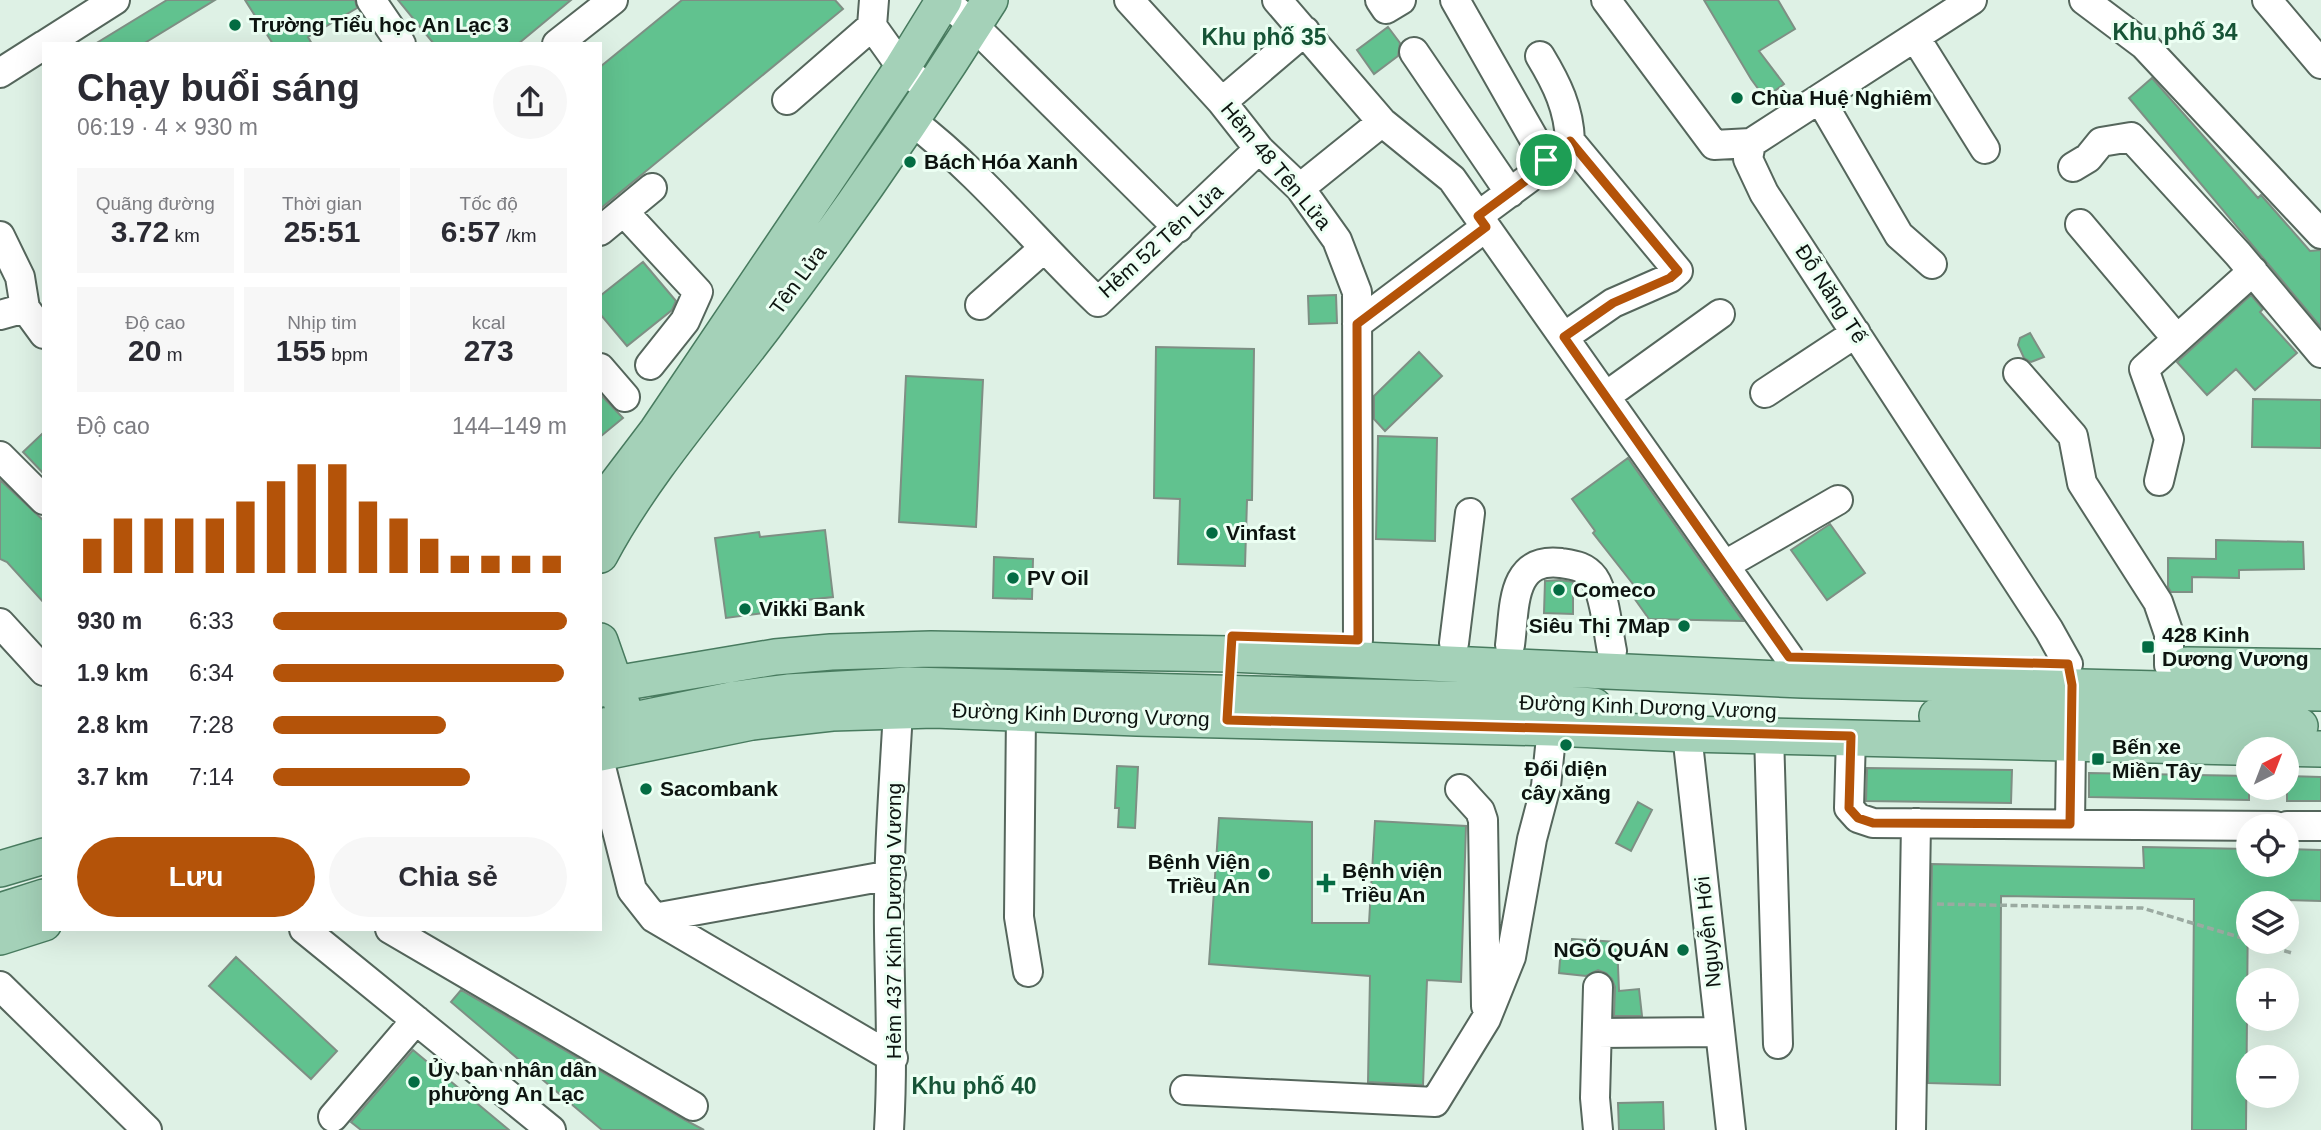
<!DOCTYPE html>
<html lang="vi">
<head>
<meta charset="utf-8">
<style>
  :root { --surface:#fff; --page:#f7f7f7; --text:#2b2b33; --muted:#7c7c81; --accent:#b45309 }
  body { margin:0; font-family:Arial,sans-serif; background:var(--page); color:var(--text); height:100vh; display:flex; flex-direction:column; font-size:26px; white-space:nowrap }
  * { box-sizing:border-box; margin:0 }
  p { font-size:23px; color:var(--muted) }
  .icon { flex:none; width:38px; height:38px; fill:none; stroke:currentColor; stroke-width:2; stroke-linecap:round; stroke-linejoin:round }
  .map { position:relative; flex:1; overflow:hidden }
  .side { position:absolute; left:42px; top:42px; width:560px; height:889px; display:flex; flex-direction:column; background:var(--surface); border-radius:0px; box-shadow:0 7px 28px #0002 }
  .side>* { flex:none }
  .needle { width:46px; rotate:42deg }
  .tools { position:absolute; left:2236px; top:737px; display:grid; gap:14px }
  .tools a { display:grid; place-items:center; width:63px; height:63px; border-radius:50%; background:var(--surface); box-shadow:0 7px 28px #0002; font-size:35px }
  .pin { position:absolute; display:grid; place-items:center; width:60px; height:60px; color:#fff; margin:-30px; border:4px solid #fff; border-radius:50%; box-shadow:0 2px 7px #0007 }
  .round { display:grid; place-items:center; flex:none; width:74px; height:74px; border-radius:37px; background:var(--page) }
  .head { display:flex; align-items:center; justify-content:space-between; height:119px; padding:0 35px }
  h1 { font-size:38px; font-weight:600; line-height:52px }
  .figures { display:grid; grid-template-columns:repeat(3,1fr); gap:10px; height:119px; padding:7px 35px }
  .figures div { display:grid; align-content:center; border-radius:0px; background:var(--page); text-align:center }
  .figures b { font-size:30px; font-weight:600 }
  .figures small { font-size:19px; font-weight:400 }
  .figures p { font-size:19px }
  .chart { height:196px; padding:14px 35px }
  .chart p { display:flex; justify-content:space-between }
  .chart svg { width:100%; height:126px; margin-top:7px; stroke:var(--accent); stroke-width:6 }
  .button { display:flex; gap:14px; margin-top:auto; padding:14px 35px }
  .button a { flex:1; height:80px; border-radius:42px; background:var(--accent); color:#fff; font-size:28px; font-weight:600; line-height:80px; text-align:center }
  .button a+a { background:var(--page); color:var(--text) }
  ul { padding:0 35px; list-style:none; font-size:23px }
  li { display:grid; grid-template-columns:112px 84px 1fr; align-items:center; height:52px }
  li i { height:18px; border-radius:9px; background:var(--accent) }
  .map>svg:first-child { display:block }
  .building { fill:#61c28f; stroke:#7e8f84; stroke-width:2 }
  .lines { fill:none; stroke-linecap:round; stroke-linejoin:round }
  .minor-casing { stroke:#55665c; stroke-width:32 }
  .major-casing { stroke:#487b5f; stroke-width:38 }
  .path { stroke:#9baaa1; stroke-width:3.5; stroke-dasharray:7 3.5; stroke-linecap:butt }
  .minor { stroke:#fff; stroke-width:28 }
  .major { stroke:#a4d1b8; stroke-width:35 }
  .route-casing { stroke:#fff; stroke-width:14 }
  .route { stroke:#b45309; stroke-width:9 }
  .poi-dot { fill:#046c43; stroke:#ecfff3; stroke-width:2.5 }
  .labels { text-anchor:middle; stroke-width:6; stroke-linejoin:round; paint-order:stroke }
  .poi-label { font-size:21px; font-weight:bold; fill:#0d1410; stroke:#ecfff3; text-anchor:start }
  .street-label { font-size:21px; fill:#0d1410; stroke:#ecfff3 }
  .neighbourhood-label { font-size:23px; font-weight:bold; fill:#165436; stroke:#ecfff3 }
</style>
</head>
<body>
<div class="map">
<svg width="2321" height="1130" viewBox="0 0 2321 1130">
  <rect width="100%" height="100%" fill="#def1e5"/>
  <path class="building" d="M167,0H215L143,44H95Z
    M245,0H355L357,8L308,37L312,44H273Z
    M398,0H571L518,44H434Z
    M682,0H835L843,9L600,209V67Z
    M1704,0H1778L1795,29L1759,51L1784,84L1765,98L1751,79Z
    M1388,27L1400,43L1398,56L1374,74L1357,50Z
    M2152,78L2258,198L2261,195L2310,251L2321,250V327L2129,98Z
    M643,262L676,301L672,310L627,346L600,314V296Z
    M1336,295L1337,323L1309,324L1308,296Z
    M2251,295L2263,309L2260,312L2297,353L2255,390L2236,369L2207,395L2177,362Z
    M2030,333L2044,357L2031,362L2024,358L2018,345L2020,338Z
    M1156,347L1254,349L1252,500H1247L1245,566L1178,564L1180,499L1154,498Z
    M1419,352L1442,376L1385,431L1374,419V396Z
    M906,376L983,380L976,527L899,522Z
    M600,394L623,418L600,437Z
    M2253,399L2321,400V448L2252,447Z
    M44,432V474L23,452Z
    M1378,436L1437,438L1435,541L1376,539Z
    M1628,458L1743,621L1649,619L1634,598L1640,593L1593,533L1595,531L1572,499Z
    M0,480L44,521V603L7,562L0,559Z
    M1830,524L1865,573L1827,600L1791,550Z
    M825,530L833,597L770,604L771,612L726,618L715,538L759,532L760,537Z
    M2216,540L2303,542L2304,569L2239,570V578L2192,577V592H2171L2168,587V558L2216,559Z
    M994,557L1033,559L1032,599L993,598Z
    M1560,580L1573,582V614L1544,613L1545,581Z
    M1117,766L1138,767L1135,828L1118,827L1119,808H1115Z
    M1867,768L2012,770L2011,803L1866,801Z
    M2089,773L2249,776V800L2089,797Z
    M2287,776L2321,777V801H2287Z
    M1638,802L1652,810L1631,851L1616,843Z
    M1219,818L1312,822V923H1369L1375,821L1466,826L1461,982L1427,980L1423,1085L1368,1082L1370,976L1209,964Z
    M2143,847L2249,849V864H2287V849L2321,850V901L2248,899L2246,1130H2192L2194,899L2001,896L2000,1085L1928,1083L1932,864L2144,868Z
    M1572,939L1617,942L1619,991L1639,989L1642,1016H1614L1615,987L1612,979L1606,973L1598,970L1586,976L1559,973L1561,947L1571,948Z
    M236,957L337,1051L311,1079L209,986Z
    M461,990L685,1120L704,1130H602L451,1002Z
    M413,1050L509,1130H361L351,1122Z
    M1663,1102L1664,1130H1619L1618,1103Z"/>
  <g class="lines">
    <defs>
      <path id="minor" d="M371,0L401,44
        M874,0L872,26L902,68L916,79
        M944,0L974,26L1178,228
        M1129,0L1222,102L1259,149L1300,188L1337,240L1357,292L1358,640
        M1277,0L1382,122L1452,179L1789,657
        M1380,0L1386,9L1401,0
        M1455,0L1546,160
        M1606,0L1714,145L1751,143
        M1972,0L1751,143L1748,159L1764,193L2049,630L2068,664
        M2084,0L2144,45L2321,234
        M2267,0L2321,64
        M1915,37L1985,149
        M46,44L115,0
        M557,44L613,0
        M1414,52L1510,193
        M0,73L44,45
        M1820,99L1899,235L1932,264
        M787,100L872,26
        M1222,102L1305,31
        M913,122C981,174 1036,243 1098,302L1259,149
        M2073,167L2088,158L2101,142L2131,137L2238,254L2321,353
        M1300,188L1382,122
        M625,213L698,292L685,321L650,365
        M1478,216L1532,176L1546,160L1570,141C1569,109 1557,84 1540,56
        M2080,224L2177,339
        M600,231L652,188
        M0,236L20,277L25,308
        M980,305L1043,249
        M0,315L25,308L44,334
        M1357,324L1486,227
        M1564,337L1613,303L1670,278L1678,271L1570,141
        M600,368L625,397
        M2018,373L2073,436L2082,483L2158,602L2169,634V665
        M1765,393L1856,333
        M1606,396L1720,314
        M0,456L44,500
        M2159,481L2169,439L2144,369L2253,271
        M1725,565L1838,500
        M0,623L44,671
        M1454,643L1470,513
        M1510,645C1515,608 1510,557 1561,563C1574,565 1585,566 1594,578C1605,594 1608,632 1612,651
        M1021,713L1019,917L1028,972
        M1687,734L1731,1130
        M1769,734L1778,1044
        M1851,736L1849,808L1858,818L1873,823L2275,826
        M600,763L632,890L654,918L893,1058
        M1460,789L1480,811L1483,820L1486,1006
        M2070,824L2071,744
        M2287,826H2321
        M654,918L891,875
        M304,929L551,1130
        M390,929L693,1106
        M0,986L147,1130
        M1598,987L1595,1098L1598,1130
        M1597,1033L1719,1032
        M1185,1090L1435,1102L1486,1019L1511,957L1532,839L1546,786L1552,728
        M333,1117L416,1020
        M889,1130C893,1063 890,998 889,931C888,858 894,784 898,711
        M1911,1130L1916,823"/>
      <path id="major" d="M600,506L657,431L902,68L944,0
        M600,555C641,477 710,398 764,327C844,221 919,112 990,0
        M600,641L623,707
        M2187,665L2321,667
        M600,689L632,681L775,657L831,652L931,649L1231,654L1803,680L2321,693
        M1937,716L2300,726
        M600,727L736,699L788,692L909,685L1519,701L1594,706
        M600,753L752,722L832,713L934,710L1137,718L1552,728L1687,734L2321,749
        M0,869L44,856
        M0,911L44,897
        M0,937L44,923"/>
    </defs>
    <use href="#minor" class="minor-casing"/>
    <use href="#major" class="major-casing"/>
    <path class="path" d="M1937,904L2142,908L2249,940
      M2254,942L2292,953"/>
    <use href="#minor" class="minor"/>
    <use href="#major" class="major"/>
  </g>
  <g class="lines">
    <defs>
      <path id="route" d="M1570,141L1678,271L1670,278L1613,303L1564,337L1789,657L2068,664L2072,685L2070,824L1873,823L1858,818L1849,808L1851,736L1227,720L1232,636L1358,640L1357,324L1486,227L1478,216L1532,176L1546,160Z"/>
    </defs>
    <use href="#route" class="route-casing"/>
    <use href="#route" class="route"/>
  </g>
  <g class="poi-dot">
    <circle cx="235" cy="25" r="7"/>
    <circle cx="1737" cy="98" r="7"/>
    <circle cx="910" cy="162" r="7"/>
    <circle cx="1212" cy="533" r="7"/>
    <circle cx="1013" cy="578" r="7"/>
    <circle cx="1559" cy="590" r="7"/>
    <circle cx="745" cy="609" r="7"/>
    <circle cx="1684" cy="626" r="7"/>
    <rect x="2141" y="640" width="14" height="14" rx="3.5"/>
    <circle cx="1566" cy="745" r="7"/>
    <rect x="2091" y="752" width="14" height="14" rx="3.5"/>
    <circle cx="646" cy="789" r="7"/>
    <circle cx="1264" cy="874" r="7"/>
    <path d="M1322.5 872.5h7v7h7v7h-7v7h-7v-7h-7v-7h7z"/>
    <circle cx="1683" cy="950" r="7"/>
    <circle cx="414" cy="1082" r="7"/>
  </g>
  <g class="labels">
    <g class="poi-label">
      <text x="249" y="32">Trường Tiểu học An Lạc 3</text>
      <text x="1751" y="105">Chùa Huệ Nghiêm</text>
      <text x="924" y="169">Bách Hóa Xanh</text>
      <text x="1226" y="540">Vinfast</text>
      <text x="1027" y="585">PV Oil</text>
      <text x="1573" y="597">Comeco</text>
      <text x="759" y="616">Vikki Bank</text>
      <text x="1670" y="633" text-anchor="end">Siêu Thị 7Map</text>
      <text x="2162" y="642">428 Kinh<tspan x="2162" dy="24">Dương Vương</tspan></text>
      <text x="2112" y="754">Bến xe<tspan x="2112" dy="24">Miền Tây</tspan></text>
      <text x="1566" y="776" text-anchor="middle">Đối diện<tspan x="1566" dy="24">cây xăng</tspan></text>
      <text x="660" y="796">Sacombank</text>
      <text x="1250" y="869" text-anchor="end">Bệnh Viện<tspan x="1250" dy="24">Triều An</tspan></text>
      <text x="1342" y="878">Bệnh viện<tspan x="1342" dy="24">Triều An</tspan></text>
      <text x="1669" y="957" text-anchor="end">NGÕ QUÁN</text>
      <text x="428" y="1077">Ủy ban nhân dân<tspan x="428" dy="24">phường An Lạc</tspan></text>
    </g>
    <g class="street-label">
      <text transform="translate(1276 166) rotate(50)" y="7">Hẻm 48 Tên Lửa</text>
      <text transform="translate(1161 241) rotate(-42)" y="7">Hẻm 52 Tên Lửa</text>
      <text transform="translate(798 280) rotate(-54)" y="7">Tên Lửa</text>
      <text transform="translate(1831 294) rotate(57)" y="7">Đỗ Năng Tế</text>
      <text transform="translate(1648 707) rotate(2)" y="7">Đường Kinh Dương Vương</text>
      <text transform="translate(1081 715) rotate(2)" y="7">Đường Kinh Dương Vương</text>
      <text transform="translate(894 921) rotate(-90)" y="7">Hẻm 437 Kinh Dương Vương</text>
      <text transform="translate(1708 932) rotate(-96)" y="7">Nguyễn Hới</text>
    </g>
    <g class="neighbourhood-label">
      <text x="2175" y="40">Khu phố 34</text>
      <text x="1264" y="45">Khu phố 35</text>
      <text x="974" y="1094">Khu phố 40</text>
    </g>
  </g>
</svg>
<div class="tools">
<a><svg class="needle" viewBox="-14 -14 28 28"><path d="M0-13l5 13h-10z" fill="#e53935"/><path d="M0 13l5-13h-10z" fill="#7c7c81"/></svg></a>
<a><svg class="icon" aria-label="locate" viewBox="0 0 24 24"><circle cx="12" cy="12" r="6"/><path d="M12 2v4M12 18v4M2 12h4M18 12h4"/></svg></a>
<a><svg class="icon" aria-label="layers" viewBox="0 0 24 24"><path d="M12 4l9 5-9 5-9-5zM3 14l9 5 9-5"/></svg></a>
<a>+</a>
<a>−</a>
</div>
<div class="pin" style="left:1546px;top:160px;background:#1e9e55"><svg class="icon" aria-label="arrive" viewBox="0 0 24 24"><path d="M6 21V4h12l-3 4 3 4H6"/></svg></div>
<section class="side">
<div class="head"><div><h1>Chạy buổi sáng</h1><p>06:19 · 4 × 930 m</p></div><a class="round"><svg class="icon" aria-label="share" viewBox="0 0 24 24"><path d="M12 15V3M7 8l5-5 5 5M5 13v7h14v-7"/></svg></a></div>
<div class="figures">
<div><p>Quãng đường</p><b>3.72<small> km</small></b></div>
<div><p>Thời gian</p><b>25:51</b></div>
<div><p>Tốc độ</p><b>6:57<small> /km</small></b></div>
</div>
<div class="figures">
<div><p>Độ cao</p><b>20<small> m</small></b></div>
<div><p>Nhịp tim</p><b>155<small> bpm</small></b></div>
<div><p>kcal</p><b>273</b></div>
</div>
<div class="chart"><p><span>Độ cao</span>144–149 m</p>
<svg viewBox="0 0 160 44" preserveAspectRatio="none"><path d="M5 44V32M15 44V25M25 44V25M35 44V25M45 44V25M55 44V19M65 44V12M75 44V6M85 44V6M95 44V19M105 44V25M115 44V32M125 44V38M135 44V38M145 44V38M155 44V38"/></svg>
</div>
<ul>
<li><b>930 m</b>6:33<i style="width:100%"></i></li>
<li><b>1.9 km</b>6:34<i style="width:99%"></i></li>
<li><b>2.8 km</b>7:28<i style="width:59%"></i></li>
<li><b>3.7 km</b>7:14<i style="width:67%"></i></li>
</ul>
<div class="button"><a>Lưu</a><a>Chia sẻ</a></div>
</section>
</div>
</body>
</html>
